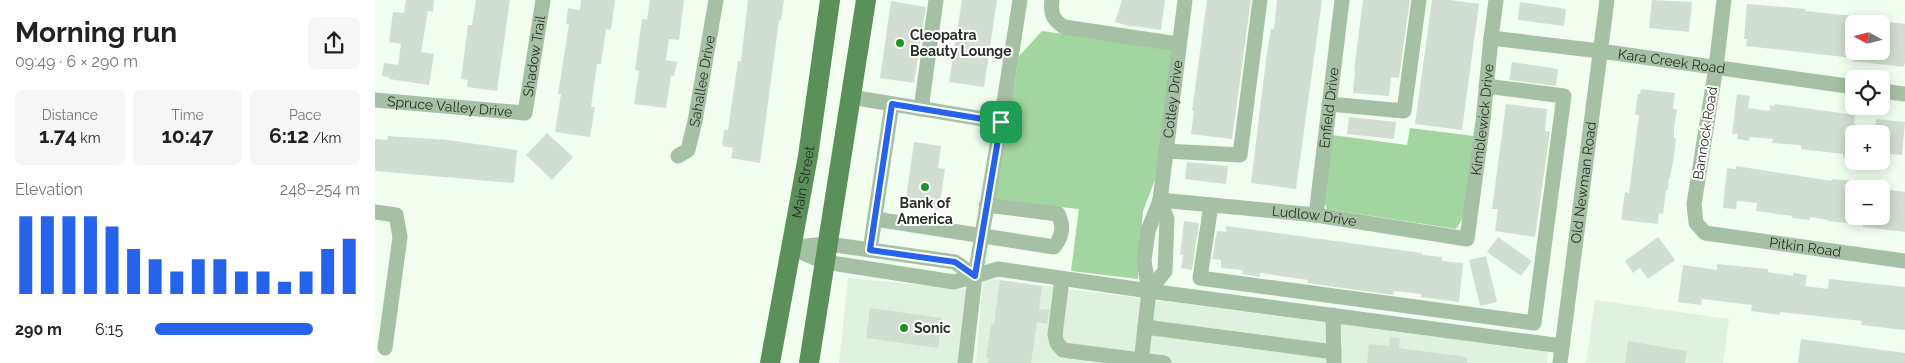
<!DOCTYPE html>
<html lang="en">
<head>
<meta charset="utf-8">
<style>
  :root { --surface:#fff; --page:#f6f6f6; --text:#222; --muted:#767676; --accent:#2563eb }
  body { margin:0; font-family:Raleway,sans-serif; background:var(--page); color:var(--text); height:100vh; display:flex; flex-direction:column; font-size:19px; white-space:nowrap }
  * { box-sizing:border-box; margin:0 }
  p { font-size:16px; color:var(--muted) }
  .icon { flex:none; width:28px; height:28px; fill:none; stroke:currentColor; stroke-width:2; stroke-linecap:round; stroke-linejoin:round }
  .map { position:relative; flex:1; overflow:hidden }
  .sheet { display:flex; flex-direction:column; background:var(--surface); width:375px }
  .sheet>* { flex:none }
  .needle { width:32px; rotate:277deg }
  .controls { position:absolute; left:1470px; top:15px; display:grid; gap:10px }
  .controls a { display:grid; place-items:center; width:45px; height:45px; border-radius:8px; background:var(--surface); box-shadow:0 2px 12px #0003; font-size:25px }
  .pin { position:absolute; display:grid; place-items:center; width:42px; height:42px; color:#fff; margin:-21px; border-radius:10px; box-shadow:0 2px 8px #0006 }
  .round { display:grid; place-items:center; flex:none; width:52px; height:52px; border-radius:8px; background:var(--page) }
  .summary { display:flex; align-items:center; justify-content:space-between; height:85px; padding:0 15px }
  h1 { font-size:28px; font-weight:700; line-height:38px }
  .figures { display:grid; grid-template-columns:repeat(3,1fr); gap:8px; height:85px; padding:5px 15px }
  .figures div { display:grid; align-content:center; border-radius:8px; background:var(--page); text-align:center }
  .figures b { font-size:21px; font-weight:700 }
  .figures small { font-size:14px; font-weight:400 }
  .figures p { font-size:14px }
  .chart { height:140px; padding:10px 15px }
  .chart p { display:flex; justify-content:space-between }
  .chart svg { width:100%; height:90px; margin-top:5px; stroke:var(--accent); stroke-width:6 }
  ul { padding:0 15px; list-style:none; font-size:16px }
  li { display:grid; grid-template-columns:80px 60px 1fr; align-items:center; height:38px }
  li i { height:12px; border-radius:6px; background:var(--accent) }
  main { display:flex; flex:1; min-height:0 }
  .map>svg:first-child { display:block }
  .built { fill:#e0f2df }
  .green { fill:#a2d59f }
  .building { fill:#d2ded1 }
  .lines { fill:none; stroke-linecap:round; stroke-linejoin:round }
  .minor { stroke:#a5c1a3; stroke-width:15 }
  .major { stroke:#5c905a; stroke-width:20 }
  .route-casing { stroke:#fff; stroke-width:10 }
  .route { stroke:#2563eb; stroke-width:6 }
  .poi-dot { fill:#209524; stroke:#fff; stroke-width:2 }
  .labels { text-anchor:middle; stroke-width:4; stroke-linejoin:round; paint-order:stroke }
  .poi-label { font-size:14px; font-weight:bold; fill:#2a2f2a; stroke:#fff; text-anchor:start }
  .street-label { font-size:14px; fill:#2a2f2a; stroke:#fff }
</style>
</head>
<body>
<main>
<section class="sheet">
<div class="summary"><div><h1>Morning run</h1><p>09:49 · 6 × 290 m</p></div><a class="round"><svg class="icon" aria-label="share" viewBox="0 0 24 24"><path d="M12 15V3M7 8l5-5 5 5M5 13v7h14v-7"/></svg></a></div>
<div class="figures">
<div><p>Distance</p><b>1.74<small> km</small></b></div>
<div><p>Time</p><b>10:47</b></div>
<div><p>Pace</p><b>6:12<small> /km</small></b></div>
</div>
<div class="chart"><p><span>Elevation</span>248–254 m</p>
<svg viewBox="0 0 160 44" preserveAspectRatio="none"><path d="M5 44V6M15 44V6M25 44V6M35 44V6M45 44V11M55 44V22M65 44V27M75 44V33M85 44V27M95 44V27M105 44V33M115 44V33M125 44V38M135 44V33M145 44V22M155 44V17"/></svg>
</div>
<ul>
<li><b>290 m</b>6:15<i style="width:77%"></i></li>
</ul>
</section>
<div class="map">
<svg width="1530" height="363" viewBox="0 0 1530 363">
  <rect width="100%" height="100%" fill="#f1fef0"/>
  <path class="built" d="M473,278L591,289L583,363H464Z
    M608,278L1173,351L1172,363H601Z
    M1220,300L1354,319L1348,363H1211Z"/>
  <path class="green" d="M667,31L797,49L781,177L768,211L763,279L696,271L704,209L620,200L644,56Z
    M1035,128L1099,136L1089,216L1081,229L952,209L949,202L957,135L1032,145Z"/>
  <path class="building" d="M31,0H59L58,12L53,11L46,52L59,54L54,85L14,79V77L7,76L9,63L23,65L26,44L14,42L18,12L29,13Z
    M101,0H135L122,91L92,87L93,80L86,79L93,25H97Z
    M206,0H240L236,30L231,29L226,64H222L216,107H220L215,137L180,132L186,94H183L194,24H191L193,8L205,10Z
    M275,0H309L304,40L294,39L291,60L302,62L299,76H296L291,108L259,104L264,71L260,70L267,19L272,20Z
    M373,0H409L406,21L404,20L385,163L356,158L358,148L347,146L349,130H353L363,61H366Z
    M587,0H622L609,87L574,82Z
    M747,0H790L786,30L757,26V27L740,22Z
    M832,0H876L857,139L816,134L819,111H817Z
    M902,0H947L921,189L876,183L892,52L896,29H899Z
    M988,0H1035L1024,78L1016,77L1014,96L978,93L980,71H979Z
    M1057,0H1075L1104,4L1087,130L1040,124Z
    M1277,0L1317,2L1314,32L1274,28Z
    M516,1L551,7L539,83L505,78Z
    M1145,2L1191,9L1189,26L1143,20Z
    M1372,4L1408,7L1431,9L1430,11L1479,16V51H1506V21L1530,24V63L1528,67L1503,64L1477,61L1478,58L1371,46L1372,39H1369Z
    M1137,62L1183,69L1181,86L1134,80Z
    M1266,89L1300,93L1298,109H1302L1299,127V138H1301L1299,156L1295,178H1294L1293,190H1291L1288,214L1284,213L1283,224L1246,220L1250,192L1254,193L1264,115H1260L1263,94H1265Z
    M1362,94L1375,96L1373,108L1395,111V105L1399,106L1400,104L1480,115L1479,124L1500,128L1501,119L1530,122L1527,155L1506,153V134H1479V159L1468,157V154L1426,149V145L1397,143L1398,139L1375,137L1374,141L1362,139L1363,134H1357Z
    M1131,104L1172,109L1170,131L1175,132L1160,237L1120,231L1123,209H1117Z
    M974,117L1021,122L1019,139L972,134Z
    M172,133L198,157L177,180L151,155Z
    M13,136L73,140L142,150L139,183L0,171V139L12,140Z
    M539,142L566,146L563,168L570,169L564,210L530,205Z
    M812,162L853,166L851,184L810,179Z
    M1361,166L1457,181V179L1479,181V224L1453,221V220L1435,217V220L1417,218V216L1381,211L1382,203L1362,201L1361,209L1348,208L1352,168L1361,169Z
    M1506,189L1530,192V232L1488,227L1489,216H1506Z
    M809,221L824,223L817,270L806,268L808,255H805Z
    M851,226L1047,253V255L1067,257V261L1088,263L1084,302L1046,297V294L1019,291L1018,295L932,283L933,280L885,273V277L867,274L868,270L846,268V260L837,259L842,231L851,232Z
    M1123,237L1157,261L1146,276L1112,252Z
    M1283,237L1300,260L1273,279L1265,268L1258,273L1250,261Z
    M1111,256L1122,302L1105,306L1094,260Z
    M1342,264L1393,269V272L1418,276V273L1432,275L1430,286L1453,289L1454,279L1530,287V330L1486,325L1487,321L1405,312V315L1376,311L1377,305L1327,299L1326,305L1303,302L1308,265L1342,270Z
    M625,280L667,286L664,309L674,310L672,324L662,322L656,363H613L614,358H611L616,324H619Z
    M495,308L567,318L563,348L491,338Z
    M1015,337L1025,338L1024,348L1092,357V363H992L994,344L1014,346Z
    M1426,339L1530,353V363H1423Z
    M1253,341L1312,351L1310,363H1250Z"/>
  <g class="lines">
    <g class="minor">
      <path d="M677,0C675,13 678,20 689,27L803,44"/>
      <path id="s1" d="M1349,0L1341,67L1319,204L1321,223L1330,233L1530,261"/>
      <path id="s2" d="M1116,38L1225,51L1479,87"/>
      <path d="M1506,91L1530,94"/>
      <path d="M476,97L626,122L600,276L590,363"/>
      <path id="s3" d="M0,100L150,113L168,0"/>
      <path d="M954,104L1029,111L1044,0"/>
      <path d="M546,109L561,0"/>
      <path d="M626,122L645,0"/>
      <path d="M791,151L865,155L885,0"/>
      <path id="s4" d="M303,156L313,150L320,121L341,0"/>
      <path id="s5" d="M785,200L941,215L1092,239L1108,121L1116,38L1121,0"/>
      <path d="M836,205L825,278L1159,323L1189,96L1111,86"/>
      <path d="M0,212L21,215L25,237L10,348"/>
      <path id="s6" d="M941,215L967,0"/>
      <path d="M500,219L679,247C688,236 689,226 683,214L611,205"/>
      <path d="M419,247L453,244L580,262L600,276"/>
      <path d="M416,248L450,262L579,282L623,269L774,291L1187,346"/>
      <path d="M495,250L517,104"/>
      <path d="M687,279L680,335L682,343L688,350L789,363"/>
      <path d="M774,291L790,271L792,219L785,200"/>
      <path d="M958,315L959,363"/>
      <path d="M770,327L959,352"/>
      <path id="s7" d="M766,363L774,291L769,261L773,231L785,200L810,0"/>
      <path id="s8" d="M1185,363L1232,0"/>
    </g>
    <g class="major">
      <path id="s9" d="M395,363L433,156L455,0"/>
      <path d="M434,363L491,0"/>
    </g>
  </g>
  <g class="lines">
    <defs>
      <path id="route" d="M517,104L626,122L600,276L580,262L495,250Z"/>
    </defs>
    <use href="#route" class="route-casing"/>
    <use href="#route" class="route"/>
  </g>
  <g class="poi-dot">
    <circle cx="525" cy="43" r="5"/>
    <circle cx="550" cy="187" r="5"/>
    <circle cx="529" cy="328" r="5"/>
  </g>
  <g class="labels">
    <g class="poi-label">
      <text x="535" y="40">Cleopatra<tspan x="535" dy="16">Beauty Lounge</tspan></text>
      <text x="550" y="208" text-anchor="middle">Bank of<tspan x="550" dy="16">America</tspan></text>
      <text x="539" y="333">Sonic</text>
    </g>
    <g class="street-label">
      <text dy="5" stroke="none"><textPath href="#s3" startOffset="208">Shadow Trail</textPath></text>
      <text dy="5" stroke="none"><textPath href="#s2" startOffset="182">Kara Creek Road</textPath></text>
      <text dy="5" stroke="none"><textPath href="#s4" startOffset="82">Sahallee Drive</textPath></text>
      <text dy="5" stroke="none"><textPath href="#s7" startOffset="268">Cotley Drive</textPath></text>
      <text dy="5" stroke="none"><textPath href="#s3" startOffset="75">Spruce Valley Drive</textPath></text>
      <text dy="5" stroke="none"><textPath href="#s6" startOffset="108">Enfield Drive</textPath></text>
      <text dy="5" stroke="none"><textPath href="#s5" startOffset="430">Kimblewick Drive</textPath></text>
      <text transform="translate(1330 133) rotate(-81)" y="5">Bannock Road</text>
      <text dy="5" stroke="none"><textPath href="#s8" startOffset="182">Old Newman Road</textPath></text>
      <text dy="5" stroke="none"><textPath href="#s9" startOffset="184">Main Street</textPath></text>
      <text dy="5" stroke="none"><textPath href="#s5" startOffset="155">Ludlow Drive</textPath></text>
      <text dy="5" stroke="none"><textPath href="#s1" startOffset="340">Pitkin Road</textPath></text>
    </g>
  </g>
</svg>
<div class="controls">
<a><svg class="needle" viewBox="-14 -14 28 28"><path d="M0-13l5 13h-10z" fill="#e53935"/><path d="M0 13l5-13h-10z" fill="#767676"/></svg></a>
<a><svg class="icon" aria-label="locate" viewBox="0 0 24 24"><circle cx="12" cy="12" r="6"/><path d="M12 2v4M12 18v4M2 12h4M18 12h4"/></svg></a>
<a>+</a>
<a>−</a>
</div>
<div class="pin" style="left:626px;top:122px;background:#1e9e55"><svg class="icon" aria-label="arrive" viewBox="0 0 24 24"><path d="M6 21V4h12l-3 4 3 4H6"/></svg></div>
</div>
</main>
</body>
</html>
